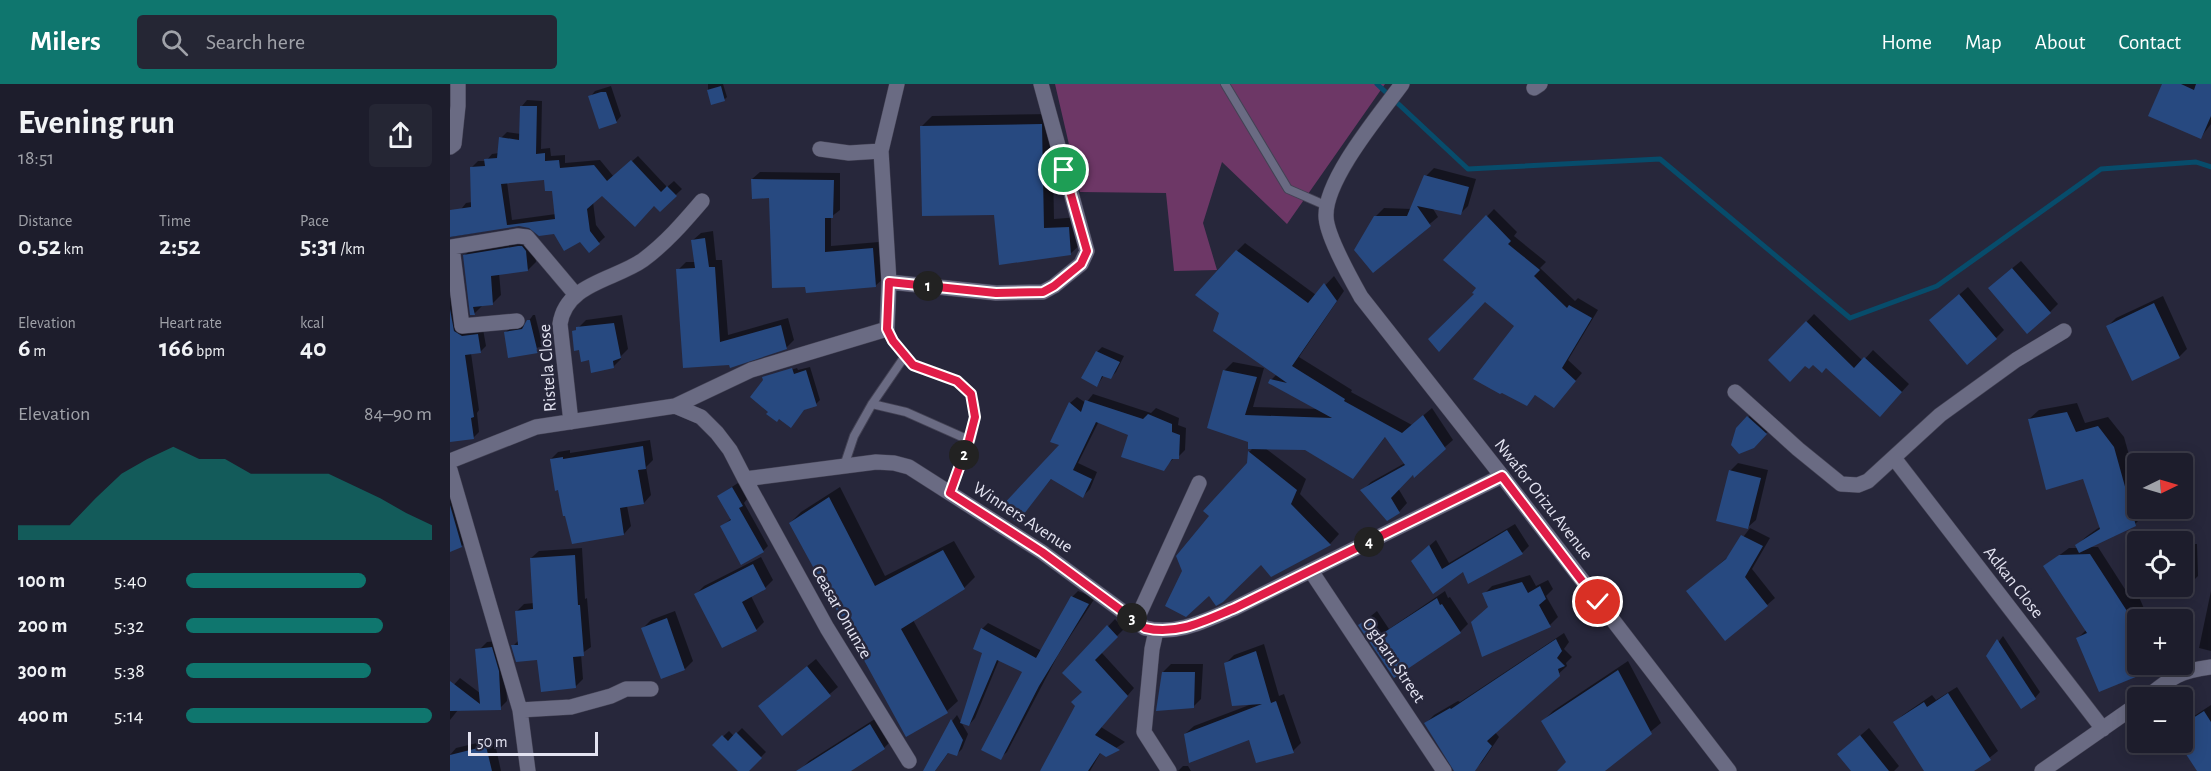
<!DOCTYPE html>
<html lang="en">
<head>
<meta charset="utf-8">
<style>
  :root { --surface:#1d1d2c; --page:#252634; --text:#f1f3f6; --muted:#a0a2a9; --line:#3b3b48; --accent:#0f766e }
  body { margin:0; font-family:"Alegreya Sans",sans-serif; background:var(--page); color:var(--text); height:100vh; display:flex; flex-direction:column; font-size:22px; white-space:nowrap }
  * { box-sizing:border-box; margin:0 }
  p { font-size:20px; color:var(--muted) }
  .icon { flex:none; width:33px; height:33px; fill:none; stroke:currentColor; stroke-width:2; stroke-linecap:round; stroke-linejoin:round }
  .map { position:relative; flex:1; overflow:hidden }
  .panel { display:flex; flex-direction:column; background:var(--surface); width:450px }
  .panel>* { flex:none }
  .needle { width:39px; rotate:85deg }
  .tools { position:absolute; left:1677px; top:369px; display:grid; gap:12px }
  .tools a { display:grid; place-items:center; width:66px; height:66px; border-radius:6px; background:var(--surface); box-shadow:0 3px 15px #0003,0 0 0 2px var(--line); font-size:30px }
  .scale { position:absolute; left:18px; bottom:15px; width:130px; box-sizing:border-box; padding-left:6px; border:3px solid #e3e3f1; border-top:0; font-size:16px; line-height:21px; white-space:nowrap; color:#e3e3f1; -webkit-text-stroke:4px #27273b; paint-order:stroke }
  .pin { position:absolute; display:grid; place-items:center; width:51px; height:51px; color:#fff; margin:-26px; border:3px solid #fff; border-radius:50%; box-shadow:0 2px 6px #0007 }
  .km { position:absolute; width:30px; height:30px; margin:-15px; border-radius:50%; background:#222; color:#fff; font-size:16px; line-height:30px; text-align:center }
  .round { display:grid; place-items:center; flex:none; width:63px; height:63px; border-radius:6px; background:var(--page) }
  .headline { display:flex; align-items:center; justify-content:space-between; height:102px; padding:0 18px }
  h1 { font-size:33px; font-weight:700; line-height:45px }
  .figures { display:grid; grid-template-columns:repeat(3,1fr); gap:9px; height:102px; padding:6px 18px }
  .figures div { display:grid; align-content:center }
  .figures b { font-size:26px; font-weight:700 }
  .figures small { font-size:16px; font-weight:400 }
  .figures p { font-size:16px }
  .chart { height:168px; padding:12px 18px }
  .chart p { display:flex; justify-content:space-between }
  .chart svg { width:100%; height:108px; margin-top:6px; fill:var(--accent); opacity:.7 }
  ul { padding:0 18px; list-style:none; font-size:20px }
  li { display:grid; grid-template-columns:96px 72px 1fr; align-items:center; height:45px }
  li i { height:15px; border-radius:8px; background:var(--accent) }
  header { display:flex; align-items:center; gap:36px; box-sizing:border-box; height:84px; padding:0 30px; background:var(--accent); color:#fff }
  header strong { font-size:28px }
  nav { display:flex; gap:33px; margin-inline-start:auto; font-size:21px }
  .search { width:420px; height:54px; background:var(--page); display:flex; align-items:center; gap:15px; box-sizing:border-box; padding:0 21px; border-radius:6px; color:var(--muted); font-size:22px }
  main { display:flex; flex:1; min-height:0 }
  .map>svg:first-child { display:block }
  .forest { fill:#6d3766 }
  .shadow { fill:#0007; fill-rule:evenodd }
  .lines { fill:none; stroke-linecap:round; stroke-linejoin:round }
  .stream { stroke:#074c6b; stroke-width:5 }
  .building { fill:#274980; fill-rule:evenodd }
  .service-casing { stroke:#434254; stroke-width:10 }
  .minor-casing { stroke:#434254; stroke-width:16 }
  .tertiary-casing { stroke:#434254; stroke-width:16 }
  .service { stroke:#6a6b83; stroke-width:8 }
  .minor { stroke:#6a6b83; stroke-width:15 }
  .tertiary { stroke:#6a6b83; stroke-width:15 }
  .route-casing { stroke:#fff; stroke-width:12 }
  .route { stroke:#e11d48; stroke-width:8 }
  .labels { text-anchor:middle; stroke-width:5; stroke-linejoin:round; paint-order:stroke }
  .street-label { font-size:18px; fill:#e3e3f1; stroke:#27273b }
</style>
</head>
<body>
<header>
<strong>Milers</strong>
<div class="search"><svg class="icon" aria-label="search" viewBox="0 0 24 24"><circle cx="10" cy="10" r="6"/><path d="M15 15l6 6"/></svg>Search here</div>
<nav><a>Home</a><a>Map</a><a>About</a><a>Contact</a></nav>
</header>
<main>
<section class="panel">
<div class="headline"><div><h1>Evening run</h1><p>18:51</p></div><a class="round"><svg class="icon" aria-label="share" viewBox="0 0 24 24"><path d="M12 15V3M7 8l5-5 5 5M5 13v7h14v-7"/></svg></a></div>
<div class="figures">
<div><p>Distance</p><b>0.52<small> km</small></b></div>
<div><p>Time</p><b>2:52</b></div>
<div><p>Pace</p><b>5:31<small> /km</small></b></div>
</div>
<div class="figures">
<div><p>Elevation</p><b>6<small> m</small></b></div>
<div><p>Heart rate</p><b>166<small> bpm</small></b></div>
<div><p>kcal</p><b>40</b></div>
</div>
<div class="chart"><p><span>Elevation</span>84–90 m</p>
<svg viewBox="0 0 160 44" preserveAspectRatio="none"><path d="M0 44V38L10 38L20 38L30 27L40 17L50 11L60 6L70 11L80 11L90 17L100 17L110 17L120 17L130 22L140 27L150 33L160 38V44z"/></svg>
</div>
<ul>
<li><b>100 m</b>5:40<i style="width:73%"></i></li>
<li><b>200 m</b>5:32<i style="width:80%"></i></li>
<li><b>300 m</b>5:38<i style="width:75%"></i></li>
<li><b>400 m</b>5:14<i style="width:100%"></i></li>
</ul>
</section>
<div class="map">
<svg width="1761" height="687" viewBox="0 0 1761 687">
  <rect width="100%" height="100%" fill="#27273b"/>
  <path class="forest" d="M605,0H935L837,140L772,78L753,139L767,186L724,187L716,109L630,108Z"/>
  <path class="shadow" d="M258,0H273L277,13L275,15L258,6Z
    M1713,0H1761V40L1751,53Z
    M161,2L171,32L166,38L140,13L145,7Z
    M77,16L92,17L91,65L100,64L101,72L115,71V79L150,76L164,93L188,72L217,103L224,97L232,105L210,126L204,120L152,110L143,118L146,141L155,153L140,167L131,156L69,141L0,153V139L16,119L22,118V83L28,77H36L42,70L49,69L51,54L57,48L71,50L72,22ZM96,94L103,105L106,130L62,136L57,98Z
    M602,30L604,135L629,133L631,160L620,170L545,129L472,42L482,32Z
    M984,84L1026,95L1018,122L1010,130L982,123L988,133L924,187L925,133L934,124L962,125L976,92Z
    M310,88L390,89V126L381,133V162L429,158L433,195L425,202H357L320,112L302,95Z
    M1044,125L1067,148L1064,152L1096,178L1090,184L1125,217L1128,214L1148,226L1118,276L1132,289L1111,314L1086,310L1077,320L1066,242L1026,210L1028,204L996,176Z
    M263,147L266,176H272L278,251L338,234L344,256L336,264L281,282L228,186L236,178H245L243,156L251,149Z
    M80,155L84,159L86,178L78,186L49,189L51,211L43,219L32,222L24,230L14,172L22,164Z
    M795,159L866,211L884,192L894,207L849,273L902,306L901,308L962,341L982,324L1003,356L948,404L957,419L949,428L912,407L921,398L955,379L936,352L903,394L855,364H815L856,395L850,410L889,450L880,460L821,491L812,478L761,432L798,379L799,368L803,364L800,357L759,343L775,286L783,278L814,284L803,323L869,325L821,296L827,290L787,167Z
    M0,176L8,238L33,245L36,262L30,268L21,269L29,326L27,329L29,348L23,354L0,356Z
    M1571,177L1608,220L1600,228L1548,196Z
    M1518,203L1554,246L1546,254L1489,228Z
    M1713,212L1737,265L1729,273L1658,242L1666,234Z
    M1364,230L1413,277L1423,266L1459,300L1438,323L1376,282L1363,279L1355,280L1320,276Z
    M83,231H85L93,263L87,268L56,248L61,243L76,241Z
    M172,231L178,265L171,272V275L163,283L140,275L124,248L136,236Z
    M652,263L674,272L666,288L661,293L654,291L647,302V268Z
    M360,283L370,316L366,320L315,296L314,294L347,284L348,286Z
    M643,310L701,329L706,324L729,334L728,341L736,344L735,366L728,373L724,374L713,385L680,350L649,337L628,379L647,388L640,405L633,412L602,394L567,437L612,361L620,319L627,313L636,319Z
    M1627,319L1635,339L1658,333L1674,353L1688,403V424H1694L1695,430L1685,440L1638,463H1648L1680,513L1686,506L1699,536H1688V580H1709L1650,606L1628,554L1637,545L1595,482L1619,464H1628L1627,461L1637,452L1651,442L1634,393L1579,335L1589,326Z
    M1303,328L1321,344L1303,363L1288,345Z
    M200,356L203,376L196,383L201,411L194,419L177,422L181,442L174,450L101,375L108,368L120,366V369Z
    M1288,379L1318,386L1306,436L1298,443L1320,454L1302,485L1325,514L1317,521L1238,507L1279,472L1300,444L1268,436L1280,387Z
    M288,399L297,415L294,419L318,462L313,467L271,443L282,434L268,412Z
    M390,403L435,492L504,457L525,493L514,504L463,536L508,617L497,627L340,439L351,428Z
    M7,412L20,454L12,462L0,467V415Z
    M1065,440L1079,462L1073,468L1019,498L1014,486L983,508L970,470L986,456L999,479Z
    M1732,460H1747L1748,492L1740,500H1732Z
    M1686,462L1688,502H1679L1678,470Z
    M132,464L135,515L137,514L141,563L131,570L133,595L126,602L88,574L63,562L69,556L66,528L74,520L84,519L81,474L89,467Z
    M311,473L323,496L315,504L301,512L314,538L306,546L246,510L254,502Z
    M1080,491L1086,502L1098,496L1103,505L1096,512L1108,533L1100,541L1040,522L1034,510L1042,502Z
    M628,507L645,514L608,571L557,668L550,674L574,587L549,576L525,634L519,641L533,568L532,545L538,539L592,567L622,513Z
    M995,507L998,514L1000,513L1018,540L1010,548L944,592L910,541L927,527L939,545Z
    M1761,507V567L1749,564Z
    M225,527L243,577L235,585L212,593L193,544L201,536Z
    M665,535L674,545L651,568L684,604L651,643L675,658L656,671L651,668L640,687H601L634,608L614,589Z
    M1114,549L1119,558L1114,565L1122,573L1116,579L1117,582L1045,648L1049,653L1032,678L1023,687H1005L976,639L984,631L1008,617L1010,618Z
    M1553,552L1590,608L1585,614L1538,572Z
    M48,557L55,580L57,617L50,624L8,626L0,636V605L10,594L30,609V565L37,558Z
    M814,560L829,612L834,610L851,659L843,667L800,654L735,650L744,642L802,620L776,579L784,571Z
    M366,575L388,603L333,650L318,614Z
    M1178,577L1211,639L1153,687H1109L1118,678L1093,637L1103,627Z
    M721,580H753L751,615L743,623L713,588Z
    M1507,603L1548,667L1523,687H1476L1445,638L1453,631L1482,611L1486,616Z
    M1761,621V687H1749L1731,658H1732V640Z
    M507,631L518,650L512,665L507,670L499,668L485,687H475L503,636Z
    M428,633L442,656L434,664L398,687H352L351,685L359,677Z
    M292,644L316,668L297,687H290L264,661L279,647L284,652Z
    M1419,644L1449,682L1444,687H1403L1389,670Z
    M44,655L51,687H2L0,671L6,664Z
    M733,682H738L741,687H728Z"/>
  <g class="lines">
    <path class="stream" d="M927,0L1018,85L1210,75L1400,234L1487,202L1651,85L1746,78L1761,83"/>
  </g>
  <path class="building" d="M1712,0H1731L1744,6L1746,0H1761V32L1751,55L1698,32Z
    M271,2L275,17L261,21L257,6Z
    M151,8H156L167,39L149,45L138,12Z
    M70,22H87L86,70L95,69V77L109,76L110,84L144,81L157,97L181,76L211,108L217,102L227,112L210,128L204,122L185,143L152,112L137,125L140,147L150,160L139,169L130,158L114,167L104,150L89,152L79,144L69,142L0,153V126L21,123L20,83L35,82L34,75L47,74L49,53L69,56ZM94,96L95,107H102L105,135L57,141L51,100Z
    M592,40L594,144L619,143L621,171L549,181L544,131L472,132L470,42Z
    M974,91L1019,103L1011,131L967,122L981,142L923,189L904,166L924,132H957Z
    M301,95L384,96L383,134H375V168L423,164L426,203L356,209L355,203L322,204L319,114L302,115Z
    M1036,131L1061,157L1058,160L1090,186L1084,192L1117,224L1119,221L1142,234L1112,284L1126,297L1104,324L1085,311L1077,322L1052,309L1050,310L1023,295L1064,242L1035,218L989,268L978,255L1024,210L1022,209L1026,204L993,176Z
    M255,154L259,183H265L270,258L331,241L337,265L280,284L279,281L233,284L226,185L245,184L241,156Z
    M68,162H72L76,167L78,187L41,192L43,221L23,223L25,231H20L13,171Z
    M786,166L858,219L874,199L887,217L842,282L895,315L894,317L952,349L973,331L996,365L964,394L963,391L941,414L950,429L937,437L910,406L955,381L935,353L903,395L855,366L798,365V358L757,344L773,286L807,293L795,331L882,334L818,299L820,295L837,299L763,247L769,229L745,211Z
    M1562,184L1601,229L1577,250L1538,204Z
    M1509,210L1547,255L1517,281L1479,236Z
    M1704,219L1730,274L1682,297L1656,242Z
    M0,225L4,247L12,252L28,250L31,269L15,271L24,333L21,334L24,355L0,358Z
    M77,236H80L88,269L58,274L54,248L72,245Z
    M1356,237L1404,284L1414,273L1452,308L1430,333L1376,284L1372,289L1363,281L1359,285L1355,282L1340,298L1318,276Z
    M164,239L171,274L163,277L164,284L141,289L139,276L131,278L129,266L124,267L122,247L126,246V243Z
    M646,267L670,278L661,295L652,292L647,303L631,294Z
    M342,284L344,290L356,286L367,322L354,326L341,344L329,335L327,338L316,330L318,328L300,313L313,296L312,293Z
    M635,316L693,335L698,330L722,340V348L730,351L729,375H722L714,387L671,373L678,351L646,338L623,386L642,395L633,414L601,395L567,439L549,425L609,361L600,358L619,318L631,328Z
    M1617,328L1626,348L1648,342L1664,363L1686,442L1629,469L1625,461L1650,445L1633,395L1596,406L1578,335Z
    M1297,332L1317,350L1304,364L1289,370L1281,361L1286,344Z
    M193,362L196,385L188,386L194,420L170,424L174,451L122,460L115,432H113L108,406L105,407L100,375L113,373V375Z
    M798,367L847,406L841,420L881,461L821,493L811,481L773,518L766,522L759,512L736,533L715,522L732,487L726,472L759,432L753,427L797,379Z
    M1279,386L1311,394L1298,445L1266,437Z
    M282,403L293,422L289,424L314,468L291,481L270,442L281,436L267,412Z
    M379,413L425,502L493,466L515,505L451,545L498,629L456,653L339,439Z
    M0,421L12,463L0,468Z
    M1057,446L1073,470L1018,500L1013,488L983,510L961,477L979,461L992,485Z
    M1291,451L1313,462L1295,493L1318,522L1275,557L1236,507L1276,475Z
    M1640,470L1688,544V580L1715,581L1649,608L1626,554L1637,549L1593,482L1609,471Z
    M125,471L128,521H130L134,572L123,573L126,604L91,608L87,576L66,578L61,561H68L65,527L83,525L80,474Z
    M303,480L316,505L292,518L307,547L272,564L244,510Z
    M1072,498L1078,509L1090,502L1096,515L1089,521L1101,543L1032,573L1021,538L1038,523L1032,509Z
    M621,512L639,520L589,602L551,676L531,666L572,588L547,576L519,642L510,639L532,569L523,565L531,544L586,574Z
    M987,514L990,521L992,520L1011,549L944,594L908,541L919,534L930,551Z
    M217,534L235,586L211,595L191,544Z
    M657,541L668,553L645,576L678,612L645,651L670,666L656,673L650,669L638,687H590L625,622L621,618L632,608L612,589Z
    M1106,555L1112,567L1107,574L1115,582L1108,585L1110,592L1037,657L1042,662L1025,687H1004L974,639L1000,624L1001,625Z
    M1547,555L1586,615L1571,625L1536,572Z
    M42,563L49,587L51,626L0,627V597L30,620L25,565Z
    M806,567L821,619L826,617L844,669L806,679L799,656L739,679L734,650L812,620L782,622L774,579Z
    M357,582L381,612L332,652L308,622Z
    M1168,586L1202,650L1155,687H1107L1116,678L1091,637Z
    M712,588H745L744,624L706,627Z
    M1498,609L1541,676L1524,687H1474L1443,638L1474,618L1477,623Z
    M1754,627L1761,638V687H1747L1732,664V641Z
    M501,635L513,656L507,672L498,669L485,687H473Z
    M420,640L435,665L401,687H346Z
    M286,648L312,674L299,687H288L262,661L272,651L278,657Z
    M1410,651L1439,687H1401L1387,670Z
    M36,662L42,687H0V671Z"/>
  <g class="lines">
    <defs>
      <path id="service" d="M775,0L838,105L877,122
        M437,245C443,257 453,276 465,282C490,295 529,294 525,334C523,359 509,385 500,409
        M422,320L456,328L519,356
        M394,382L404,352L422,320L455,272"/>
      <path id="minor" d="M1084,4L1090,0
        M0,63L4,60L8,22V0
        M370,65L399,69L431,67
        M439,198L546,209L593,208L604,202L631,180L637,167L591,0
        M67,237L12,242L2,163L68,152L77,153L126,211
        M1285,308L1348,365L1391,400L1408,401L1418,397L1490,331L1566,276L1614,247
        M225,322L301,286L437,245L439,198L431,67L447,0
        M121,338L110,240C116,199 165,196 193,176C216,159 234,138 252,117
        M1444,374L1653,645
        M0,377L86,343L225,322L251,333L267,349L280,366L295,395L426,378L444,379L459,383L592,468L695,544C727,552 756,536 785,524L1052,392
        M0,386L70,626L78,687
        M295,395L377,544L459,677
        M861,487L994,687
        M686,537L749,399
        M706,547L702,565L694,648L719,687
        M1696,614C1721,594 1728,587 1761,583
        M70,626L121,623L161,612L176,605H201
        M1592,687L1688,620"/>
      <path id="tertiary" d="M952,0C930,30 875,95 876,132C876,151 901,195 911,213L1052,392L1279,687"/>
    </defs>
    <use href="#service" class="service-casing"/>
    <use href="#minor" class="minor-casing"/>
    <use href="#tertiary" class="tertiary-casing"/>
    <use href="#service" class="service"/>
    <use href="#minor" class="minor"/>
    <use href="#tertiary" class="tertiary"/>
  </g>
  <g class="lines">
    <defs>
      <path id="route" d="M614,86L637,167L631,180L604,202L593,208L546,209L439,198L437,245L443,257L463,281L507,297L521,310L525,333L519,356L500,409L592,468L695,544C727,552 756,536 785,524L1052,392L1148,518"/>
    </defs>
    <use href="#route" class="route-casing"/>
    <use href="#route" class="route"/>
  </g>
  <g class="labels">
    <g class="street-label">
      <text transform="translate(97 284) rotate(-94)" y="6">Ristela Close</text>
      <text transform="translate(1094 415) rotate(52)" y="6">Nwafor Orizu Avenue</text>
      <text transform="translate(573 433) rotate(33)" y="6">Winners Avenue</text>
      <text transform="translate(1564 498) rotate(52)" y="6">Adkan Close</text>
      <text transform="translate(392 528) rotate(60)" y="6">Ceasar Onunze</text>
      <text transform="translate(944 576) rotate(56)" y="6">Ogbaru Street</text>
    </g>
  </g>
</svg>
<div class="tools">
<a><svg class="needle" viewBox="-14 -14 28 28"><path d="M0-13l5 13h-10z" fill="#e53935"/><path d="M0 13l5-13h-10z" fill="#a0a2a9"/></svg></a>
<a><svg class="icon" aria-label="locate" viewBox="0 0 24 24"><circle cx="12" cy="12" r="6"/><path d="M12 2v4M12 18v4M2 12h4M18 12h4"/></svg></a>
<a>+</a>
<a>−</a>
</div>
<div class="scale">50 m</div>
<div class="pin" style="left:614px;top:86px;background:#1e9e55"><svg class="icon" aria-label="arrive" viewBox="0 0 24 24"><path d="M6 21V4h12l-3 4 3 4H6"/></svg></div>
<div class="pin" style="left:1148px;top:518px;background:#d93025"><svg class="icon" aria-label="check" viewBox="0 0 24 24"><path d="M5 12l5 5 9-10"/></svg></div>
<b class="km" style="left:478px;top:202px">1</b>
<b class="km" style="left:514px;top:371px">2</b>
<b class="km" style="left:682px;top:534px">3</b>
<b class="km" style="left:919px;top:458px">4</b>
</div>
</main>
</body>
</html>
